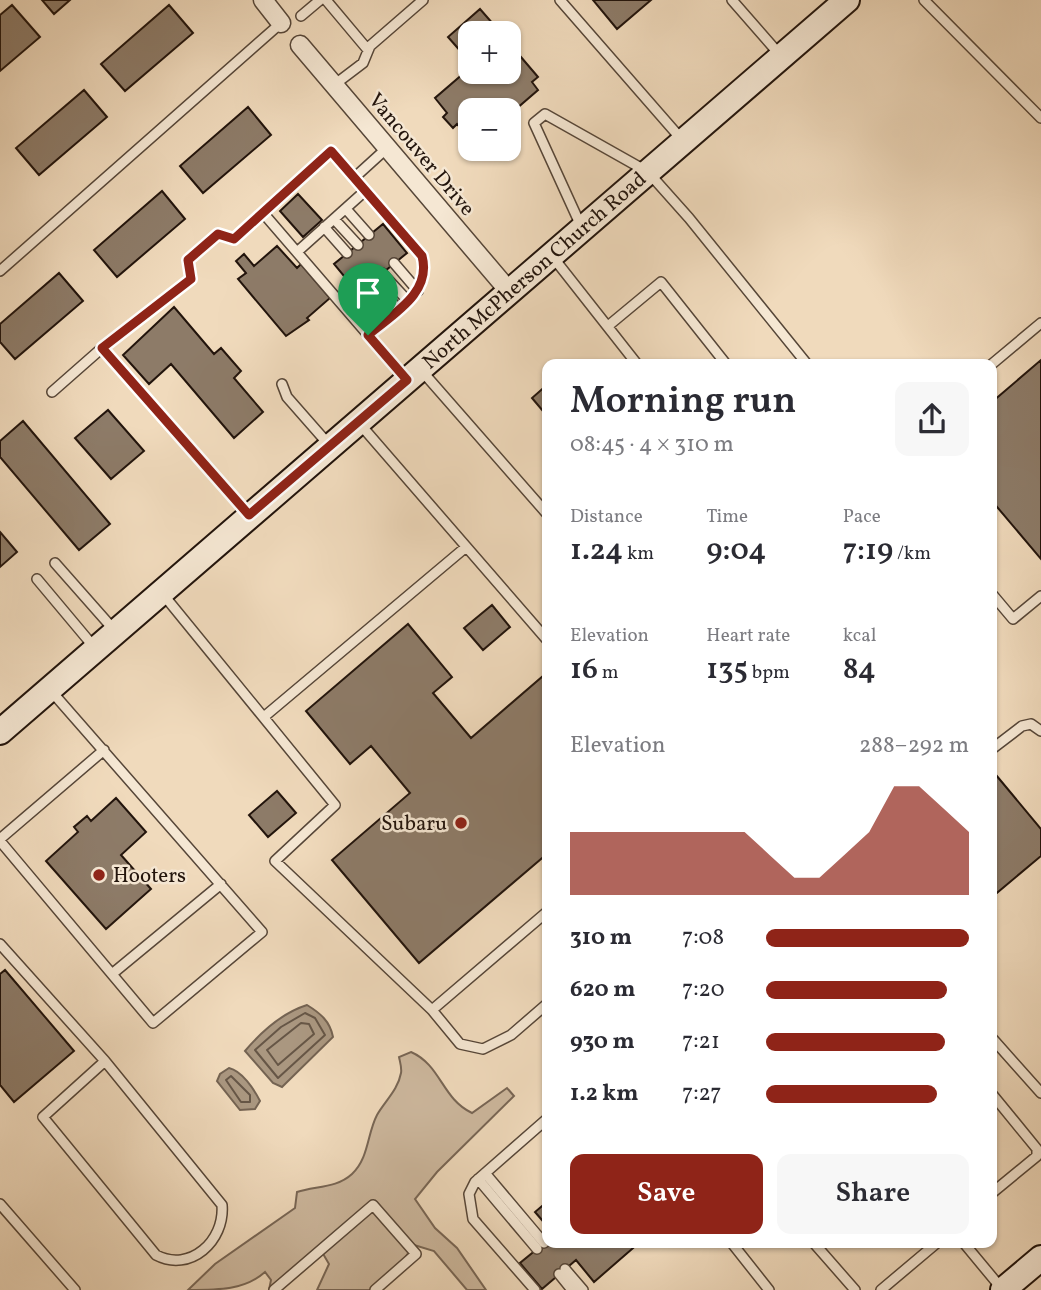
<!DOCTYPE html>
<html lang="en">
<head>
<meta charset="utf-8">
<style>
  :root { --surface:#fff; --page:#f7f7f7; --text:#2b2b33; --muted:#7c7c81; --accent:#8f2418 }
  body { margin:0; font-family:Vollkorn,serif; background:var(--page); color:var(--text); height:100vh; display:flex; flex-direction:column; font-size:26px; white-space:nowrap }
  * { box-sizing:border-box; margin:0 }
  p { font-size:23px; color:var(--muted) }
  .icon { flex:none; width:38px; height:38px; fill:none; stroke:currentColor; stroke-width:2; stroke-linecap:round; stroke-linejoin:round }
  .map { position:relative; flex:1; overflow:hidden }
  .side { position:absolute; left:542px; top:359px; width:455px; height:889px; display:flex; flex-direction:column; background:var(--surface); border-radius:14px; box-shadow:0 2px 5px #0004 }
  .side>* { flex:none }
  .fabs { position:absolute; left:458px; top:21px; display:grid; gap:14px }
  .fabs a { display:grid; place-items:center; width:63px; height:63px; border-radius:14px; background:var(--surface); box-shadow:0 2px 5px #0004; font-size:35px }
  .pin { position:absolute; display:grid; place-items:center; width:60px; height:60px; color:#fff; margin:-72px -30px; border-radius:50% 50% 50% 0; rotate:-45deg; box-shadow:0 0 7px #0007 }
  .pin .icon { rotate:45deg }
  .round { display:grid; place-items:center; flex:none; width:74px; height:74px; border-radius:14px; background:var(--page) }
  .headline { display:flex; align-items:center; justify-content:space-between; height:119px; padding:0 28px }
  h1 { font-size:38px; font-weight:600; line-height:52px }
  .figures { display:grid; grid-template-columns:repeat(3,1fr); gap:10px; height:119px; padding:7px 28px }
  .figures div { display:grid; align-content:center }
  .figures b { font-size:30px; font-weight:600 }
  .figures small { font-size:19px; font-weight:400 }
  .figures p { font-size:19px }
  .chart { height:196px; padding:14px 28px }
  .chart p { display:flex; justify-content:space-between }
  .chart svg { width:100%; height:126px; margin-top:7px; fill:var(--accent); opacity:.7 }
  .action { display:flex; gap:14px; margin-top:auto; padding:14px 28px }
  .action a { flex:1; height:80px; border-radius:14px; background:var(--accent); color:#fff; font-size:28px; font-weight:600; line-height:80px; text-align:center }
  .action a+a { background:var(--page); color:var(--text) }
  ul { padding:0 28px; list-style:none; font-size:23px }
  li { display:grid; grid-template-columns:112px 84px 1fr; align-items:center; height:52px }
  li i { height:18px; border-radius:9px; background:var(--accent) }
  .map>svg:first-child { display:block }
  .green { fill:#cdb89e; stroke:#786655; stroke-width:2 }
  .water { fill:#aa9780; stroke:#746352; stroke-width:2 }
  .lines { fill:none; stroke-linecap:round; stroke-linejoin:round }
  .shore { stroke:#665646; stroke-width:2 }
  .building { fill:#8d7b68; stroke:#22140c; stroke-width:2 }
  .lane-casing { stroke:#564638; stroke-width:12 }
  .street-casing { stroke:#564638; stroke-width:21 }
  .secondary-casing { stroke:#22140c; stroke-width:28 }
  .lane { stroke:#f5e7d3; stroke-width:9 }
  .street { stroke:#f5e7d3; stroke-width:18 }
  .secondary { stroke:#f5e7d3; stroke-width:24 }
  .route-casing { stroke:#fff; stroke-width:14 }
  .route { stroke:#8f2418; stroke-width:9 }
  .poi-dot { fill:#8f2418; stroke:#f5e7d3; stroke-width:2.5 }
  .labels { text-anchor:middle; stroke-width:5; stroke-linejoin:round; paint-order:stroke }
  .street-label { font-size:21px; fill:#22140c; stroke:#f5e7d3 }
  .poi-label { font-size:21px; fill:#22140c; stroke:#f5e7d3; text-anchor:end }
</style>
</head>
<body>
<div class="map">
<svg width="1041" height="1290" viewBox="0 0 1041 1290">
  <rect width="100%" height="100%" fill="#f0dabc"/>
  <filter id="stains"><feTurbulence type="fractalNoise" baseFrequency=".00286" numOctaves="4"/><feColorMatrix values="0 0 0 0 .2 0 0 0 0 .09 0 0 0 0 .02 0 0 0 .5 -.17"/></filter>
  <radialGradient id="worn" r=".72"><stop offset=".6" stop-color="#630" stop-opacity="0"/><stop offset="1" stop-color="#630" stop-opacity=".3"/></radialGradient>
  <path class="green" d="M411,1052C441,1065 442,1099 472,1113L507,1088L514,1096L437,1172L415,1199L435,1228L457,1248L486,1290H467L434,1251L414,1245L382,1290H317L329,1264L322,1252L275,1290H269L271,1280L265,1272C245,1290 219,1290 188,1290L215,1264L295,1208L297,1192C316,1186 337,1188 352,1174C369,1158 367,1134 377,1115C385,1101 398,1090 401,1073C402,1068 400,1062 399,1057Z"/>
  <path class="water" d="M307,1005C320,1013 330,1021 333,1037L282,1087L273,1083L245,1051C261,1032 282,1013 307,1005Z
    M229,1068C242,1071 254,1089 260,1101L255,1109L240,1110L217,1081L220,1074Z"/>
  <g class="lines">
    <path class="shore" d="M305,1013L315,1018L325,1035L278,1078L255,1050L281,1027Z
      M301,1023L309,1024L314,1034L278,1065L267,1050Z
      M231,1076L250,1095V1102H241L226,1080Z"/>
  </g>
  <path class="building" d="M42,0H70L54,14Z
    M593,0H651L617,29Z
    M12,5L40,37L0,71V15Z
    M169,5L193,33L125,91L101,64Z
    M480,9L501,33H471V63L448,37Z
    M509,43L538,77L532,82L538,90L516,109L510,102L500,110H471L469,137L457,124L453,128L443,117L447,113L435,98L471,67V72H509Z
    M84,90L107,117L39,175L16,148Z
    M248,107L271,135L203,193L180,166Z
    M162,191L185,219L117,277L94,250Z
    M298,194L322,220L303,237L280,211Z
    M383,224L407,253L358,293L334,264Z
    M277,246L297,268L301,264L330,298L307,318L309,320L286,336L238,279L246,273L236,261L244,254L254,266Z
    M59,273L83,301L15,359L0,342V324Z
    M174,307L214,354L221,348L241,371L234,378L263,412L234,438L171,364L149,384L123,355Z
    M1041,360V559L992,501V402Z
    M548,384V417L532,398Z
    M108,410L144,451L111,479L75,438Z
    M23,421L110,524L79,550L0,457V441Z
    M0,532L17,552L0,567Z
    M492,605L510,627L483,650L464,628Z
    M408,624L452,677L433,693L471,738L543,676L548,682V853L419,963L332,860L410,793L371,746L350,764L306,711Z
    M996,775L1041,829V856L992,897V778Z
    M277,791L296,813L268,837L249,815Z
    M116,798L146,832L121,855L151,889L106,929L46,861L78,832L74,827L87,816L91,821Z
    M5,970L74,1051L14,1102L0,1085V974Z
    M548,1201V1227L535,1212Z
    M548,1240V1242H640L594,1282L576,1260L542,1289L520,1263Z"/>
  <g class="lines">
    <defs>
      <path id="lane" d="M326,0L368,50
        M560,0L683,141
        M732,0L780,55
        M924,0L1041,118
        M301,16L320,0
        M334,85L363,63L370,46L423,0
        M354,178L387,148
        M346,209L369,235
        M264,214L407,380
        M334,219L358,245
        M581,226L534,123L545,114L648,172L689,218L807,364
        M324,227L347,253
        M297,252L365,191
        M552,256L637,364
        M394,263L418,291
        M0,271L281,23
        M382,273L408,301
        M373,281L399,310
        M608,326L661,282L726,364
        M102,348L248,514
        M992,364L1041,323
        M421,370L548,515
        M282,384L287,397L330,446
        M52,392L102,348L191,279L188,260L218,234L234,239L331,151L422,256C432,292 393,314 368,335
        M359,423L548,641
        M55,563L115,631
        M37,579L94,647
        M162,593L335,805L275,861L432,1010L460,1044L483,1049L511,1035L548,1003
        M992,594L1013,619L1041,596
        M265,716L466,547
        M992,749L1022,726L1031,724L1041,731
        M0,839L104,750
        M0,841L153,1023L262,932L52,692
        M0,944L105,1061L222,1205C225,1241 190,1273 156,1255L43,1117L105,1061
        M112,974L221,884
        M432,1010L548,911
        M992,1038L1041,1093
        M992,1094L1037,1149V1156L992,1193
        M485,1173L544,1243
        M478,1179L537,1249
        M0,1204L75,1290
        M731,1242L769,1290
        M813,1242L855,1290
        M963,1242L1002,1289
        M565,1269L583,1290
        M559,1274L572,1290
        M274,1290L373,1205L416,1254L375,1290
        M535,1290L473,1219L469,1194L475,1182L548,1118
        M881,1290L938,1242"/>
      <path id="street" d="M263,0L281,23
        M300,45L509,291"/>
      <path id="secondary" d="M0,732L847,0
        M1003,1290L1041,1258"/>
    </defs>
    <use href="#lane" class="lane-casing"/>
    <use href="#street" class="street-casing"/>
    <use href="#secondary" class="secondary-casing"/>
    <use href="#lane" class="lane"/>
    <use href="#street" class="street"/>
    <use href="#secondary" class="secondary"/>
  </g>
  <g class="lines">
    <defs>
      <path id="route" d="M331,151L422,256C432,293 393,314 368,335L407,380L249,515L102,348L191,279L188,260L218,234L234,239Z"/>
    </defs>
    <use href="#route" class="route-casing"/>
    <use href="#route" class="route"/>
  </g>
  <g class="poi-dot">
    <circle cx="461" cy="823" r="7"/>
    <circle cx="99" cy="875" r="7"/>
  </g>
  <g class="labels">
    <g class="street-label">
      <text transform="translate(422 154) rotate(50)" y="7">Vancouver Drive</text>
      <text transform="translate(534 270) rotate(-41)" y="7">North McPherson Church Road</text>
    </g>
    <g class="poi-label">
      <text x="447" y="830">Subaru</text>
      <text x="113" y="882" text-anchor="start">Hooters</text>
    </g>
  </g>
  <rect width="100%" height="100%" filter="url(#stains)"/>
  <rect width="100%" height="100%" fill="url(#worn)"/>
</svg>
<div class="fabs">
<a>+</a>
<a>−</a>
</div>
<div class="pin" style="left:368px;top:335px;background:#1e9e55"><svg class="icon" aria-label="arrive" viewBox="0 0 24 24"><path d="M6 21V4h12l-3 4 3 4H6"/></svg></div>
<section class="side">
<div class="headline"><div><h1>Morning run</h1><p>08:45 · 4 × 310 m</p></div><a class="round"><svg class="icon" aria-label="share" viewBox="0 0 24 24"><path d="M12 15V3M7 8l5-5 5 5M5 13v7h14v-7"/></svg></a></div>
<div class="figures">
<div><p>Distance</p><b>1.24<small> km</small></b></div>
<div><p>Time</p><b>9:04</b></div>
<div><p>Pace</p><b>7:19<small> /km</small></b></div>
</div>
<div class="figures">
<div><p>Elevation</p><b>16<small> m</small></b></div>
<div><p>Heart rate</p><b>135<small> bpm</small></b></div>
<div><p>kcal</p><b>84</b></div>
</div>
<div class="chart"><p><span>Elevation</span>288–292 m</p>
<svg viewBox="0 0 160 44" preserveAspectRatio="none"><path d="M0 44V22L10 22L20 22L30 22L40 22L50 22L60 22L70 22L80 30L90 38L100 38L110 30L120 22L130 6L140 6L150 14L160 22V44z"/></svg>
</div>
<ul>
<li><b>310 m</b>7:08<i style="width:100%"></i></li>
<li><b>620 m</b>7:20<i style="width:89%"></i></li>
<li><b>930 m</b>7:21<i style="width:88%"></i></li>
<li><b>1.2 km</b>7:27<i style="width:84%"></i></li>
</ul>
<div class="action"><a>Save</a><a>Share</a></div>
</section>
</div>
</body>
</html>
